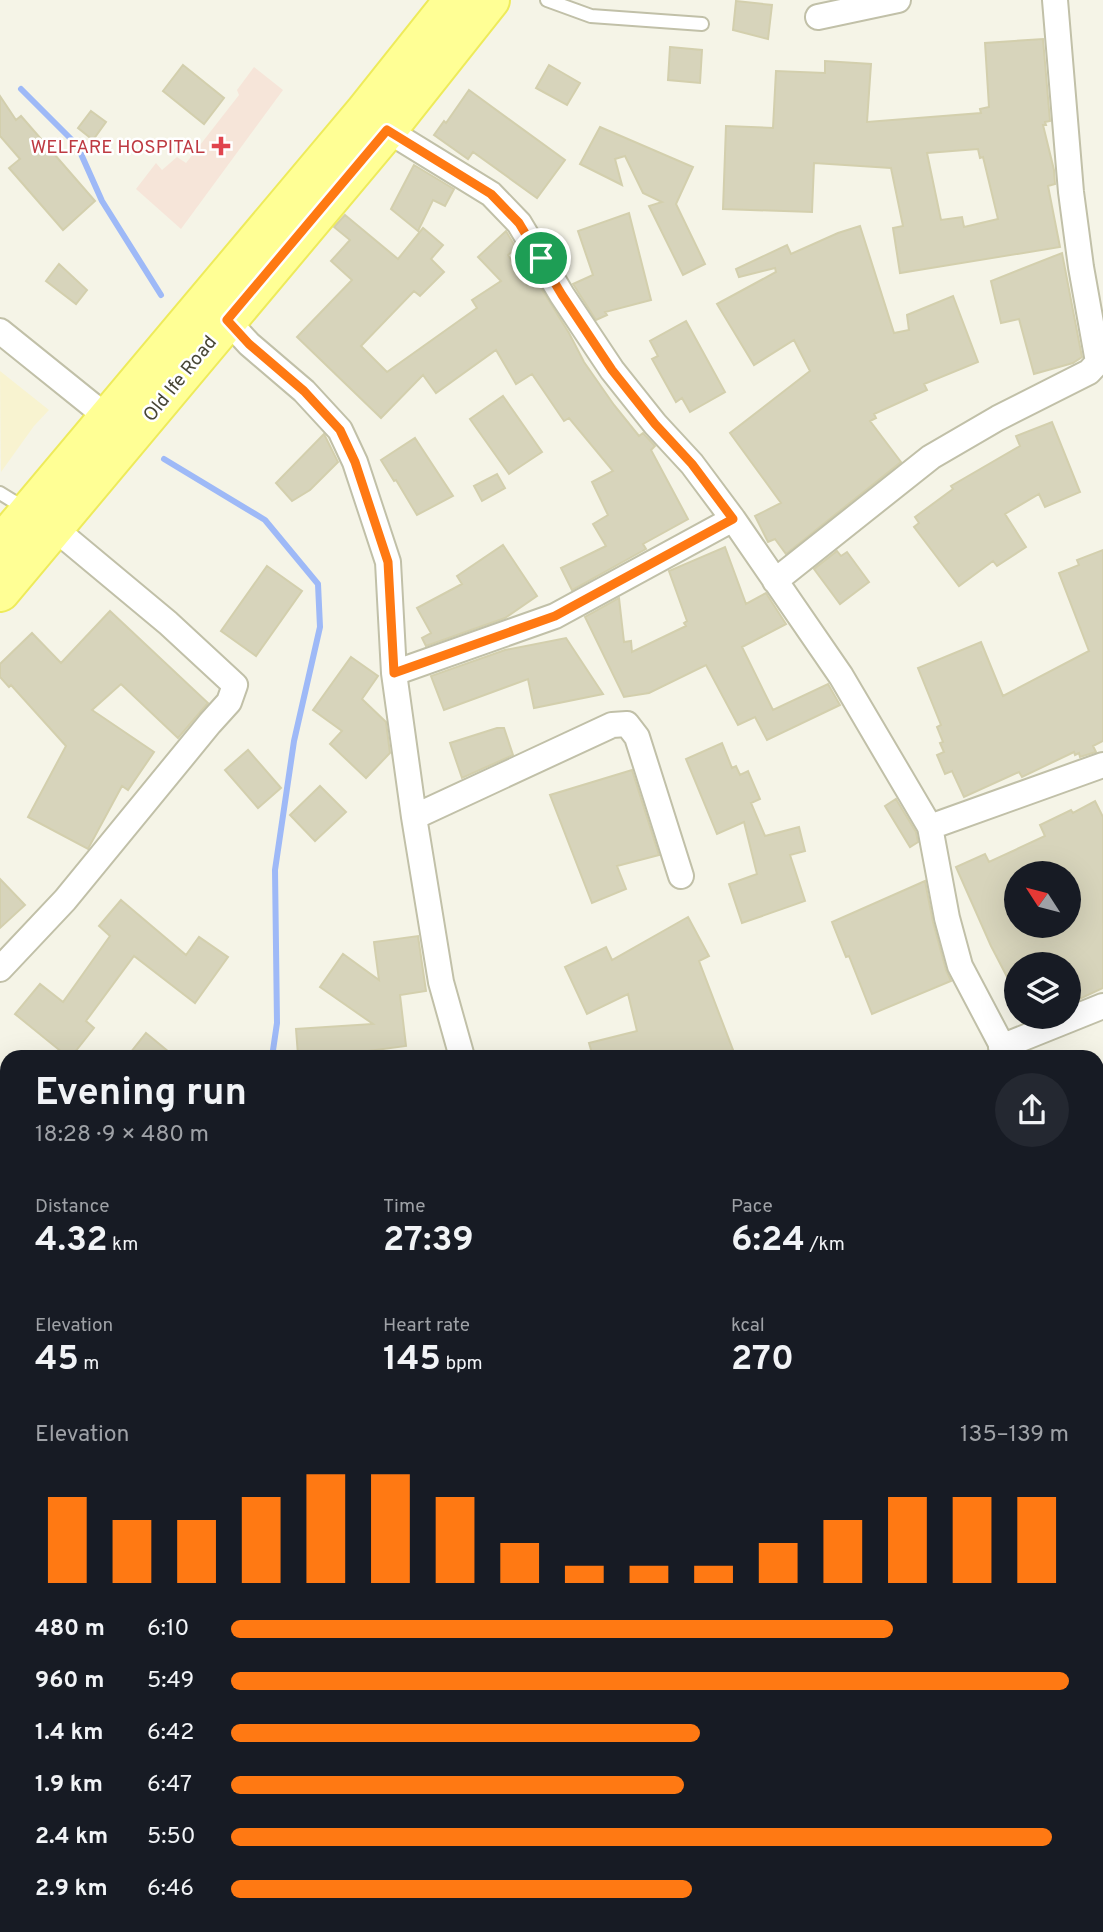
<!DOCTYPE html>
<html lang="en">
<head>
<meta charset="utf-8">
<style>
  :root { --surface:#171b24; --page:#242831; --text:#f1f3f6; --muted:#9ea1a6; --accent:#ff7913 }
  body { margin:0; font-family:Overpass,sans-serif; background:var(--page); color:var(--text); height:100vh; display:flex; flex-direction:column; font-size:26px; white-space:nowrap }
  * { box-sizing:border-box; margin:0 }
  p { font-size:23px; color:var(--muted) }
  .icon { flex:none; width:38px; height:38px; fill:none; stroke:currentColor; stroke-width:2; stroke-linecap:round; stroke-linejoin:round }
  .map { position:relative; flex:1; overflow:hidden }
  .side { position:absolute; left:0px; top:1050px; width:1104px; height:882px; display:flex; flex-direction:column; background:var(--surface); border-radius:21px 21px 0 0; box-shadow:0 7px 28px #0002 }
  .side>* { flex:none }
  .needle { width:46px; rotate:306deg }
  .controls { position:absolute; left:1004px; top:861px; display:grid; gap:14px }
  .controls a { display:grid; place-items:center; width:77px; height:77px; border-radius:50%; background:var(--surface); box-shadow:0 7px 28px #0002; font-size:35px }
  .pin { position:absolute; display:grid; place-items:center; width:60px; height:60px; color:#fff; margin:-30px; border:4px solid #fff; border-radius:50%; box-shadow:0 2px 7px #0007 }
  .round { display:grid; place-items:center; flex:none; width:74px; height:74px; border-radius:37px; background:var(--page) }
  .summary { display:flex; align-items:center; justify-content:space-between; height:119px; padding:0 35px }
  h1 { font-size:38px; font-weight:700; line-height:52px }
  .metrics { display:grid; grid-template-columns:repeat(3,1fr); gap:10px; height:119px; padding:7px 35px }
  .metrics div { display:grid; align-content:center }
  .metrics b { font-size:35px; font-weight:700 }
  .metrics small { font-size:19px; font-weight:400 }
  .metrics p { font-size:19px }
  .chart { height:196px; padding:14px 35px }
  .chart p { display:flex; justify-content:space-between }
  .chart svg { width:100%; height:126px; margin-top:7px; stroke:var(--accent); stroke-width:6 }
  ul { padding:0 35px; list-style:none; font-size:23px }
  li { display:grid; grid-template-columns:112px 84px 1fr; align-items:center; height:52px }
  li i { height:18px; border-radius:9px; background:var(--accent) }
  .map>svg:first-child { display:block }
  .commercial { fill:#f8f3d0 }
  .medical { fill:#f6e5d9 }
  .lines { fill:none; stroke-linecap:round; stroke-linejoin:round }
  .stream { stroke:#9eb9f7; stroke-width:6 }
  .building { fill:#d7d4bb; stroke:#d3cfad; stroke-width:2; fill-rule:evenodd }
  .service-casing { stroke:#c1c0a8; stroke-width:16 }
  .minor-casing { stroke:#c1c0a8; stroke-width:28 }
  .primary-casing { stroke:#eeeb5b; stroke-width:42 }
  .service { stroke:#fff; stroke-width:12 }
  .minor { stroke:#fff; stroke-width:24 }
  .primary { stroke:#ffff95; stroke-width:38 }
  .route-casing { stroke:#fff; stroke-width:14 }
  .route { stroke:#ff7913; stroke-width:9 }
  .health-dot { fill:#e0444e; stroke:#fff; stroke-width:2.5 }
  .labels { text-anchor:middle; stroke-width:5; stroke-linejoin:round; paint-order:stroke }
  .health-label { font-size:19px; fill:#be3a42; stroke:#fff; text-anchor:end }
  .street-label { font-size:19px; fill:#484635; stroke:#fff }
</style>
</head>
<body>
<div class="map">
<svg width="1103" height="1932" viewBox="0 0 1103 1932">
  <rect width="100%" height="100%" fill="#f5f4e7"/>
  <path class="commercial" d="M0,371L49,410L34,426L1,472Z
    M235,1925L347,1926L399,1925L398,1932H230Z"/>
  <path class="medical" d="M254,67L283,90L181,229L136,189L156,163L162,170L177,157L186,163L239,95L237,90Z"/>
  <g class="lines">
    <path class="stream" d="M21,89L77,145L102,201L161,295
      M164,459L265,520L318,584L320,627L294,741L275,870L277,1023L272,1057
      M0,1711L7,1706"/>
  </g>
  <path class="building" d="M736,1L772,5L768,39L733,30Z
    M1043,39L1050,121L1045,122L1046,125H1043L1054,170L1055,184L1048,186L1060,247L900,273L893,228L903,226L891,168L814,163L812,212L723,209L726,126L773,128L776,71L825,73V61L871,64L867,122L981,113L980,109L989,107L985,43ZM978,149L980,158L983,157L998,219L964,227L962,217L941,220L927,153Z
    M670,47L702,50L700,83L668,80Z
    M183,65L224,98L204,124L163,91Z
    M549,65L580,83L567,105L536,88Z
    M469,90L565,160L537,198L473,152L468,159L434,135L444,121L446,123Z
    M0,96L16,120L21,116L95,201L63,230L9,168L20,159L0,136Z
    M91,111L106,122L93,140L78,128Z
    M600,127L693,167L676,204L705,264L683,275L649,206L662,202L643,193L625,156L615,159L622,185L580,164Z
    M414,165L454,189L445,206L433,200L418,231L391,209Z
    M629,213L651,300L605,312L607,315L596,320L573,284L593,275L578,231Z
    M345,215L398,259L423,228L443,245L431,259L444,272L420,296L414,291L361,346L387,372L477,308L472,300L501,281L478,257L506,231L516,248L508,255L527,285L536,280L569,333L584,362L614,405L639,436L643,433L655,446L651,450L688,519L643,544L646,549L572,590L561,568L606,546L593,524L608,515L592,482L613,471L569,418L564,421L532,374L516,384L496,350L436,393L423,375L381,418L297,337L352,280L331,261L350,240L334,227Z
    M860,226L894,333L909,330L907,315L953,296L978,362L924,384L927,390L874,414L876,418L870,421L901,462L786,554L775,539L768,542L755,516L781,503L730,433L810,371L794,340L754,365L717,304L776,272L775,268L739,277L736,269L787,245L791,254L838,233Z
    M1062,253L1082,357L1073,363L1034,374L1019,319L1001,323L991,281Z
    M59,264L87,290L76,304L46,281Z
    M686,321L725,392L690,412L682,398L676,402L652,359L658,356L650,341Z
    M503,396L542,452L509,474L470,419Z
    M1052,422L1080,492L1045,507L1039,494L1005,514L1026,547L997,566L993,561L959,586L914,527L919,523L915,517L953,489L951,486L1020,446L1016,436Z
    M324,434L338,462L310,490L292,501L276,483Z
    M415,438L453,496L417,515L396,480L394,481L381,460Z
    M497,474L505,488L482,501L474,486Z
    M503,545L537,596L505,618L426,646L422,638L431,633L417,608L462,584L457,576Z
    M725,547L746,604L766,593L786,624L742,647L773,710L828,684L840,705L767,740L755,717L738,725L706,665L649,693L624,697L585,617L619,598L624,642L631,641L632,652L686,626L684,623L687,621L669,571Z
    M1103,550V741L1093,746L1096,752L1080,757L1079,753L1075,755L1074,752L1022,777L1019,772L964,797L952,771L945,774L937,755L944,752L940,743L943,742L937,727L941,725L918,668L981,642L1003,696L1089,651L1059,573L1079,565L1077,560Z
    M837,551L841,556L847,552L869,582L840,604L814,569Z
    M267,566L302,591L256,656L221,631Z
    M110,611L208,703L178,738L121,684L92,710L154,752L128,790L122,786L88,849L28,817L66,746L11,685L9,687L0,677V664L32,633L61,663Z
    M566,638L603,694L534,708L528,679L444,710L431,676L505,650Z
    M351,657L378,676L362,699L386,722L390,753L366,778L330,744L342,731L313,710Z
    M497,728H504L513,755L462,778L450,743Z
    M722,743L732,768L736,766L740,775L748,771L760,799L751,803L765,836L799,827L805,851L790,855L805,901L742,923L729,884L757,874L744,822L717,834L686,759Z
    M248,750L281,788L258,808L225,770Z
    M632,770L659,855L617,866L626,889L592,903L550,795Z
    M320,786L346,812L315,841L290,815Z
    M896,799L916,832L918,842L910,847L885,806Z
    M1095,801L1103,817V988L1069,1004V964H1017V996L991,946L956,867L985,854L989,862L1045,836L1040,825L1071,810L1073,813ZM1017,873H1069V926H1017Z
    M0,879L25,905L0,928Z
    M925,881L933,922L946,970L951,981L872,1014L849,956L846,957L832,922Z
    M121,900L186,955L199,937L228,957L195,1003L134,956L86,1021L94,1028L71,1057H68L15,1014L40,984L63,1002L110,936L99,926Z
    M688,917L709,956L699,961L733,1050L714,1057H593L589,1043L637,1031L628,994L587,1014L565,967L606,947L612,960Z
    M418,936L426,991L400,995L406,1046L361,1052L298,1055L296,1029L373,1024L320,987L343,954L379,980L374,942Z
    M146,1033L175,1057H127Z"/>
  <g class="lines">
    <defs>
      <path id="service" d="M547,0L591,16L702,24
        M0,493L26,509"/>
      <path id="minor" d="M818,17L898,0
        M387,130L491,194L519,223L562,295L612,370L655,424L692,464L733,519L841,676L930,827L947,918L960,966L1008,1057
        M227,320L249,344L304,391L340,430L355,462L388,562L394,673L414,817L441,982L462,1057
        M0,331L108,418
        M775,581L931,457L998,418L1089,372L1098,362L1081,267L1071,192L1055,0
        M394,673L555,616L733,519
        M414,817L612,725L627,724L637,737L681,876
        M930,827L1103,765
        M0,969L65,900L210,723L229,702L235,685L168,623L54,528
        M1001,1047L1103,1006
        M1097,1181L1103,1187
        M0,1202H7
        M0,1359L7,1355
        M1097,1419L1103,1414
        M1097,1577L1103,1584
        M0,1633L7,1645
        M0,1693L7,1688
        M770,1925L776,1932
        M82,1932L87,1925
        M838,1932L842,1925"/>
      <path id="primary" d="M0,546L364,113L454,0
        M0,592L387,130L490,0"/>
    </defs>
    <use href="#service" class="service-casing"/>
    <use href="#minor" class="minor-casing"/>
    <use href="#primary" class="primary-casing"/>
    <use href="#service" class="service"/>
    <use href="#minor" class="minor"/>
    <use href="#primary" class="primary"/>
  </g>
  <g class="lines">
    <defs>
      <path id="route" d="M387,130L491,194L519,223L562,295L612,370L655,424L692,464L733,519L555,616L394,673L388,562L355,462L340,430L304,391L249,344L227,320Z"/>
    </defs>
    <use href="#route" class="route-casing"/>
    <use href="#route" class="route"/>
  </g>
  <path class="health-dot" d="M217.5 135.5h7v7h7v7h-7v7h-7v-7h-7v-7h7z"/>
  <g class="labels">
    <g class="health-label">
      <text x="205" y="153">WELFARE HOSPITAL</text>
    </g>
    <g class="street-label">
      <text transform="translate(179 378) rotate(-51)" y="7">Old Ife Road</text>
    </g>
  </g>
</svg>
<div class="controls">
<a><svg class="needle" viewBox="-14 -14 28 28"><path d="M0-13l5 13h-10z" fill="#e53935"/><path d="M0 13l5-13h-10z" fill="#9ea1a6"/></svg></a>
<a><svg class="icon" aria-label="layers" viewBox="0 0 24 24"><path d="M12 4l9 5-9 5-9-5zM3 14l9 5 9-5"/></svg></a>
</div>
<div class="pin" style="left:541px;top:258px;background:#1e9e55"><svg class="icon" aria-label="arrive" viewBox="0 0 24 24"><path d="M6 21V4h12l-3 4 3 4H6"/></svg></div>
<section class="side">
<div class="summary"><div><h1>Evening run</h1><p>18:28 · 9 × 480 m</p></div><a class="round"><svg class="icon" aria-label="share" viewBox="0 0 24 24"><path d="M12 15V3M7 8l5-5 5 5M5 13v7h14v-7"/></svg></a></div>
<div class="metrics">
<div><p>Distance</p><b>4.32<small> km</small></b></div>
<div><p>Time</p><b>27:39</b></div>
<div><p>Pace</p><b>6:24<small> /km</small></b></div>
</div>
<div class="metrics">
<div><p>Elevation</p><b>45<small> m</small></b></div>
<div><p>Heart rate</p><b>145<small> bpm</small></b></div>
<div><p>kcal</p><b>270</b></div>
</div>
<div class="chart"><p><span>Elevation</span>135–139 m</p>
<svg viewBox="0 0 160 44" preserveAspectRatio="none"><path d="M5 44V14M15 44V22M25 44V22M35 44V14M45 44V6M55 44V6M65 44V14M75 44V30M85 44V38M95 44V38M105 44V38M115 44V30M125 44V22M135 44V14M145 44V14M155 44V14"/></svg>
</div>
<ul>
<li><b>480 m</b>6:10<i style="width:79%"></i></li>
<li><b>960 m</b>5:49<i style="width:100%"></i></li>
<li><b>1.4 km</b>6:42<i style="width:56%"></i></li>
<li><b>1.9 km</b>6:47<i style="width:54%"></i></li>
<li><b>2.4 km</b>5:50<i style="width:98%"></i></li>
<li><b>2.9 km</b>6:46<i style="width:55%"></i></li>
</ul>
</section>
</div>
</body>
</html>
